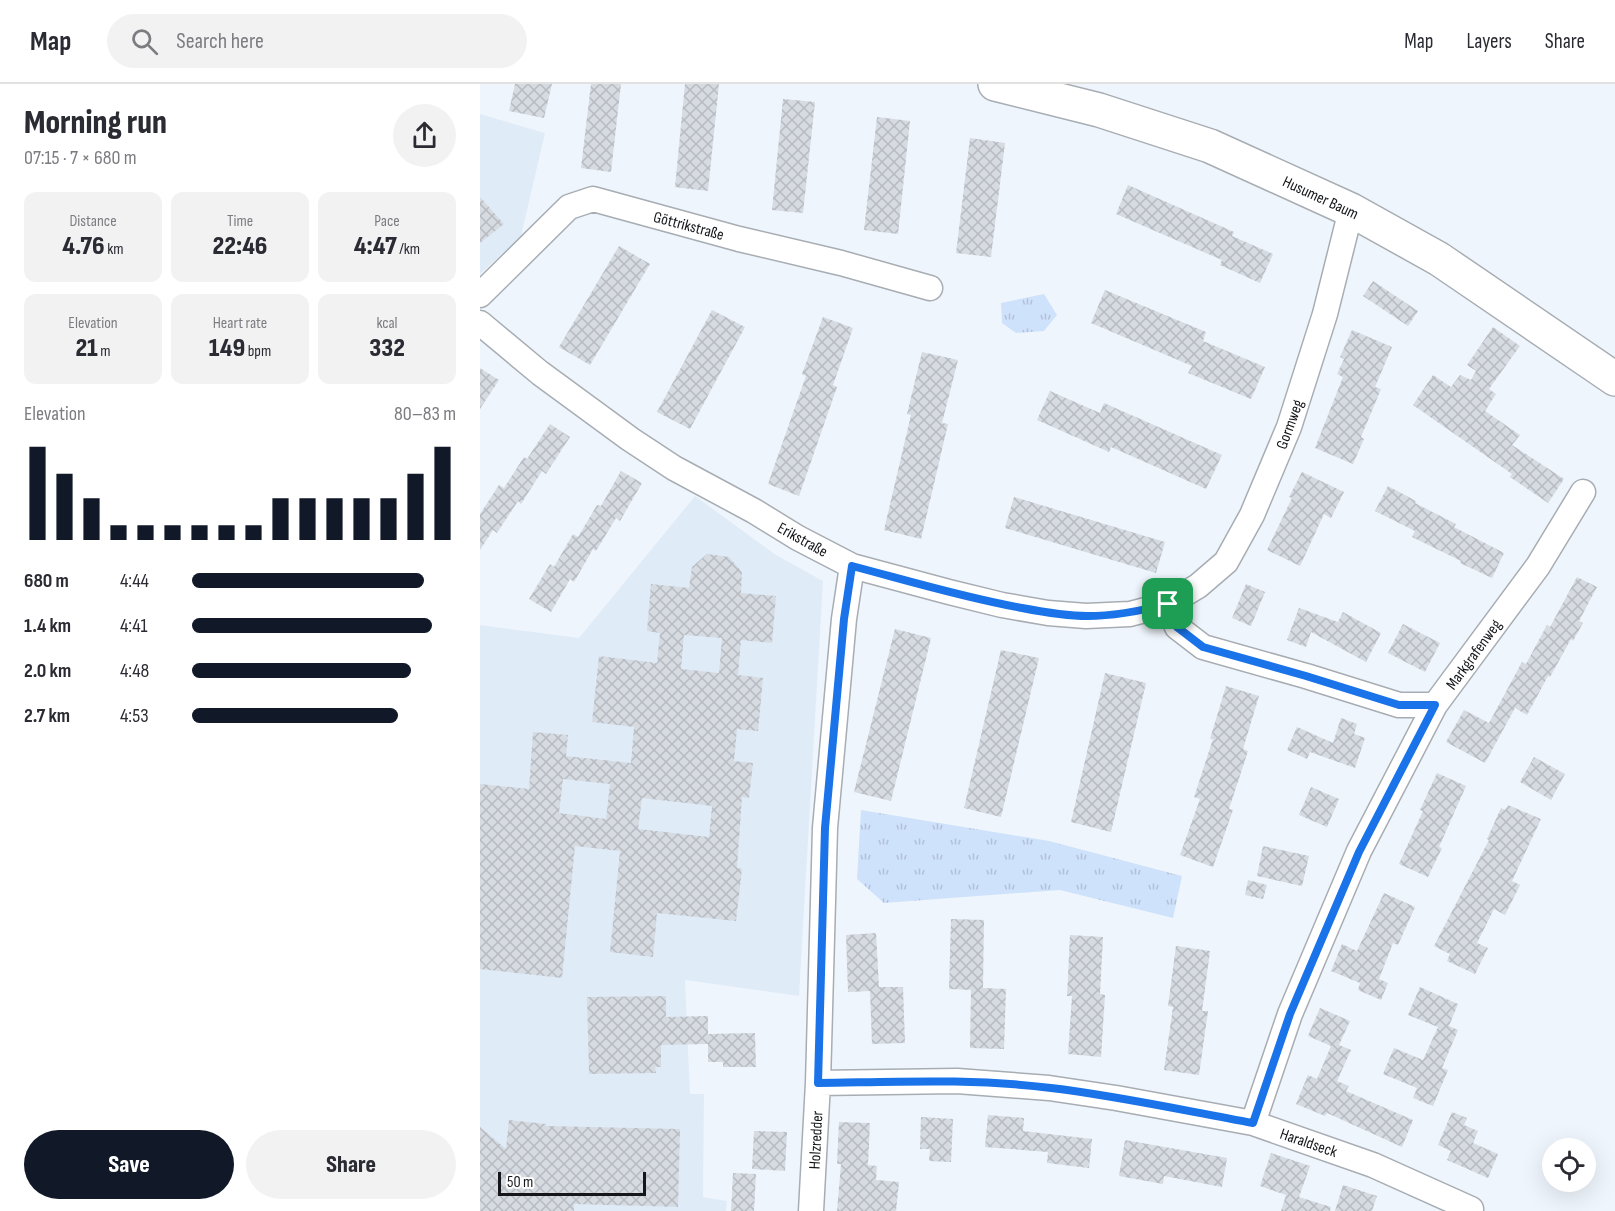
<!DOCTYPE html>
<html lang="en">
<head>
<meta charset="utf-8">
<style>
  :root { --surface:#fff; --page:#f2f2f3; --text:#2b2b33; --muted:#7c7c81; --line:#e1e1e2; --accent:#111827 }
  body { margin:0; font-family:"Sofia Sans Condensed",sans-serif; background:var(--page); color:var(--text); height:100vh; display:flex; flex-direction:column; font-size:22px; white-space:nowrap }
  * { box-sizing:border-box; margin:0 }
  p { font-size:20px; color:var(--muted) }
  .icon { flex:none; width:33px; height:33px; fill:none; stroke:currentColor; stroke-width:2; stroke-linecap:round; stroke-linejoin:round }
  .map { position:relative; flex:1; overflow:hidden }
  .sheet { display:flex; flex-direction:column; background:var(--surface); width:480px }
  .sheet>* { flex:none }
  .buttons { position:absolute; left:1062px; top:1054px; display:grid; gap:12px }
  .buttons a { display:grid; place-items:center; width:54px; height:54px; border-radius:50%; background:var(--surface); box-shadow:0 6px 24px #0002; font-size:30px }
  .scale { position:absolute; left:18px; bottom:15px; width:148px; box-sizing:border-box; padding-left:6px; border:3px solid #141619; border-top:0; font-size:16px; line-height:21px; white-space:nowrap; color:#141619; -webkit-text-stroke:4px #fff; paint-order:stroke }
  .pin { position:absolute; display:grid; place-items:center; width:51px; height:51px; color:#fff; margin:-26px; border-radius:12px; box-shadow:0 3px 9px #0006 }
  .round { display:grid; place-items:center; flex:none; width:63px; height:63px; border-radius:32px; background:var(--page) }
  .summary { display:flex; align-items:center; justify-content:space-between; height:102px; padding:0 24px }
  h1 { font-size:33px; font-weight:800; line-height:45px }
  .stats { display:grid; grid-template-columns:repeat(3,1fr); gap:9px; height:102px; padding:6px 24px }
  .stats div { display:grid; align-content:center; border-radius:12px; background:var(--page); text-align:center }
  .stats b { font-size:26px; font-weight:800 }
  .stats small { font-size:16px; font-weight:400 }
  .stats p { font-size:16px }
  .chart { height:168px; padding:12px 24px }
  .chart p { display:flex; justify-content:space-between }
  .chart svg { width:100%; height:108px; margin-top:6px; stroke:var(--accent); stroke-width:6 }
  .primary-button { display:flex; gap:12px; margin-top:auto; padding:12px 24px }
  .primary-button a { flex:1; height:69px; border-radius:36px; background:var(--accent); color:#fff; font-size:24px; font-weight:800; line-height:69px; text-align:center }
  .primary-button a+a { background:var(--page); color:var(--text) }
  ul { padding:0 24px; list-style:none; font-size:20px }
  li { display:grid; grid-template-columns:96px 72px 1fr; align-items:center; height:45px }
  li i { height:15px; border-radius:8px; background:var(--accent) }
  header { display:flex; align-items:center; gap:36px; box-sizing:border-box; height:84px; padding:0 30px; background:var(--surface); border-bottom:2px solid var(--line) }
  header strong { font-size:28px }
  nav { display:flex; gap:33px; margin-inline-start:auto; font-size:21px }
  .search { width:420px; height:54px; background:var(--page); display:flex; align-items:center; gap:15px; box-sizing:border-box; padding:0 21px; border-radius:33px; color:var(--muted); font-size:22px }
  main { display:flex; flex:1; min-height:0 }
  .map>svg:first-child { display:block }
  .built { fill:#e0ebf8 }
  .park { fill:url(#park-tufts) }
  .building { fill:url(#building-cross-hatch); fill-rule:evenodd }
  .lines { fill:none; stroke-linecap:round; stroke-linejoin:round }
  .street-casing { stroke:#a7adb3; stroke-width:27 }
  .secondary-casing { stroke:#a7adb3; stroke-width:36 }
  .street { stroke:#fff; stroke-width:24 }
  .secondary { stroke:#fff; stroke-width:33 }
  .route-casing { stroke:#fff; stroke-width:12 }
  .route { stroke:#1a73e8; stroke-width:8 }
  .labels { text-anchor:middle; stroke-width:5; stroke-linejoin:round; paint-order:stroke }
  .street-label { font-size:16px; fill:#141619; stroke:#fff }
</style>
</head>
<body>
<header>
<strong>Map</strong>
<div class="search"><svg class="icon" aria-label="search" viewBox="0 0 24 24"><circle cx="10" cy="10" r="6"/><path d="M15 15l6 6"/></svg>Search here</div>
<nav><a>Map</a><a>Layers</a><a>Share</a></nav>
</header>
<main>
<section class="sheet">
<div class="summary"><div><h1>Morning run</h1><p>07:15 · 7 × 680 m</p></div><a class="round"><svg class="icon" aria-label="share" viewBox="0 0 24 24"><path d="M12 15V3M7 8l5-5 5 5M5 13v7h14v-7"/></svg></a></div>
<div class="stats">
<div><p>Distance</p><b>4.76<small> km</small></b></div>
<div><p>Time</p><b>22:46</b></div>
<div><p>Pace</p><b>4:47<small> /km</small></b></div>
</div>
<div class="stats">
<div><p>Elevation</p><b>21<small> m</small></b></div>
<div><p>Heart rate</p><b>149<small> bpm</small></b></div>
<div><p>kcal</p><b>332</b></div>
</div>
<div class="chart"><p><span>Elevation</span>80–83 m</p>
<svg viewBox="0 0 160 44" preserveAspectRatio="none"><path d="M5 44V6M15 44V17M25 44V27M35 44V38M45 44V38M55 44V38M65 44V38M75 44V38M85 44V38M95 44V27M105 44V27M115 44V27M125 44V27M135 44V27M145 44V17M155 44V6"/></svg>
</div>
<ul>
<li><b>680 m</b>4:44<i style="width:88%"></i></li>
<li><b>1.4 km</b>4:41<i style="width:91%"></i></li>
<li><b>2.0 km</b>4:48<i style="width:83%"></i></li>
<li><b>2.7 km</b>4:53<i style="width:78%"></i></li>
</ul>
<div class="primary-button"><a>Save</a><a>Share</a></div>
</section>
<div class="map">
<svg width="1135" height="1127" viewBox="0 0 1135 1127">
  <defs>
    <pattern id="park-tufts" width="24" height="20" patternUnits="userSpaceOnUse" patternTransform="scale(1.5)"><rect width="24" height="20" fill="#cfe2fb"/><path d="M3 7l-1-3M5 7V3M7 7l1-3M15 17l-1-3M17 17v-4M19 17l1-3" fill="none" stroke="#b1c1d7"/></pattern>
    <pattern id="building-cross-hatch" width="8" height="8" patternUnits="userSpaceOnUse" patternTransform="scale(1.5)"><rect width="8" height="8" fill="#d6dbe2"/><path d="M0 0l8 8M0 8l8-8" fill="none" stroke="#b7bbc1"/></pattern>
  </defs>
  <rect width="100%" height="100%" fill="#eff5fc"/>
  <path class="built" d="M0,30L65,49L41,152L0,190Z
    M215,412L296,471L343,497L319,912L205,896L210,1010H224L223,1113L247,1117L246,1127H0V541L99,554Z"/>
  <path class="park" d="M564,210L577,231L564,247L536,249L522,239L521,219Z
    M381,726L569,757L702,792L693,834L580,806L404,819L377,795Z"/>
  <path class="building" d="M35,0H72L64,34L29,27Z
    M111,0H141L131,88L101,84Z
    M205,0H239L228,107L195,103Z
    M303,15L335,18L323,129L292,126Z
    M397,33L430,37L418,150L384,146Z
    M490,54L525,59L511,173L476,169Z
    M648,101L754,148L752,152L793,170L780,199L740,181L742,176L636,130Z
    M0,113L24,140L0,159Z
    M139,162L170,180L110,281L79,263Z
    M893,197L938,227L928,242L883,212Z
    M625,206L726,248L723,257L785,283L771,315L708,289L712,282L611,239Z
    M232,226L265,243L210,345L177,328Z
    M343,233L373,244L353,301L357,303L319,412L288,400L326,292L322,290Z
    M1013,243L1040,262L1009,305L1016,310L1005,327L1040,351L1032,361L1084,395L1068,419L1030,393L1032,390L933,321L953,291L971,303L980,291L991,296L996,287L987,281Z
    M872,246L912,263L895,303L901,305L881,353L884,355L873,380L835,364L863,293L857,290L864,275L860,273Z
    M442,268L478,276L462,339L468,340L441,455L404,446L431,331L427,330Z
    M0,284L19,296L0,325Z
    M570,307L620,329L624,319L742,371L726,405L631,363L629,368L557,336Z
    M70,340L90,353L66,390L62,387L41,420L38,417L17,449L13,446L0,466V430L19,401L24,404L44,373L47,375Z
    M141,387L162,399L140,437L136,434L116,467L113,465L94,498L90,495L71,528L49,515L70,480L74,483L93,450L98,453L117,421L121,422Z
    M822,388L864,408L851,434L844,430L820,482L787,466L812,414L809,413Z
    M908,402L936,417L935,419L976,440L974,443L1024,469L1012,494L980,479L981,477L932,453L935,447L895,427Z
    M534,413L685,458L676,489L525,444Z
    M227,470L249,473L262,488L261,509L296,512L292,559L261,556L258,591L283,594L278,647L257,645L254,677L273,679L269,714L262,713L257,784L262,785L256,837L177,829L173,873L130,868L140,767L95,762L82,894L0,885V700L49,705L53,648L88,651L86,672L151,679L154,643L112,638L119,572L177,579L180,549L167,547L171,500L209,504L212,483ZM204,551L242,554L239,589L201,585ZM83,695L130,700L126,735L79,729ZM162,714L232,722L229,753L158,745Z
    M1097,493L1117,503L1099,537L1103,539L1093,557L1091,555L1070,593L1068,592L1047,631L1035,624L1005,679L966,658L984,626L1009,639L1042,578L1046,580L1067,541L1070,543Z
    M766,500L785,508L771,542L752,534Z
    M819,524L858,538L863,528L901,549L886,578L831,548L826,563L807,556Z
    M923,540L960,559L945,588L908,569Z
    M415,545L451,554L411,717L374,708Z
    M521,566L559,574L521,733L484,724Z
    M625,589L666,599L631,748L591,738Z
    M746,602L779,612L763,665L768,667L749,725L753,726L733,783L700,771L720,715L714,713L733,655H730Z
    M861,634L877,640L874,650L885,654L875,684L830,668L827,675L807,666L817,643L853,659Z
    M1054,673L1085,690L1071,716L1040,698Z
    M957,689L986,702L959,763L962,764L948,793L919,780L943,727L940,726Z
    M831,703L859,715L847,743L819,731Z
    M1028,721L1061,735L1032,797L1040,801L1025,831L1014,825L997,859L1008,864L995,890L967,877L970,870L954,862L1009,756L1007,755L1021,724L1025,726Z
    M783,762L829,772L822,802L777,792Z
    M768,796L787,801L783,815L765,811Z
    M904,809L935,823L918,861L913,859L899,895L908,899L901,916L878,906L880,899L851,887L862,860L877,867Z
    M471,835L504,836L503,904L526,905L524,965L490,964L491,906L469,905Z
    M396,849L399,903H423L425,959L392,960L390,907L368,908L366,851Z
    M590,851L623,853L620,910L625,911L621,973L588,970L592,912H587Z
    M696,862L730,867L722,927H728L719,991L684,986L693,923L688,922Z
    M940,903L978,920L969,942L978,946L962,984L968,986L953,1022L933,1014L937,1004L903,990L914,964L943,976L958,943L928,931Z
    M186,912V933L228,932V950L275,949L276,983H243V978H228V960L181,961V983H175L176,989L109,990L107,913Z
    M840,924L870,937L859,961L871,966L857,997L869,1002L866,1007L933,1036L922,1063L847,1029L845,1032L816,1020L828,991L837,995L851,962L828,952Z
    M972,1028L987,1034L984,1041L998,1047L993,1059L1018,1070L1008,1094L967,1076L971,1067L958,1061Z
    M508,1031L544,1034L543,1047L612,1055L609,1084L567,1079L568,1068L505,1063Z
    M441,1033L473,1035L471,1078L449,1077L450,1065H440Z
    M29,1036L66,1040V1042L200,1045L198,1123L94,1120V1127H0V1043L26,1065Z
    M359,1038L390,1039L388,1081L397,1082L396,1096L419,1098L416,1127H357L361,1080H357Z
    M274,1047L307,1048L305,1087L272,1085Z
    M645,1056L747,1074L742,1103L684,1092L683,1100L639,1092Z
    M791,1069L830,1082L819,1113L851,1123L850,1127H801L806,1111L780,1102Z
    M253,1089L276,1090L274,1127H251Z
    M863,1101L897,1112L892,1127H855Z"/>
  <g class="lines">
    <defs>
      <path id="street" d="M0,211L89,123L113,115L259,155L361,179L450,204
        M0,239L60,289L150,355L194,384L274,427L318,454L372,482L469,508L522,521L568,529L606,532L650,530L688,520L718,502L746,478L772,431L809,343L845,230L871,126
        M688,520L697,543L723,563L826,592L919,621H955
        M338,999L477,997L569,1004L636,1014L773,1039L893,1081L991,1125
        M773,1039L810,930L879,767L955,621L1058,482L1103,408
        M331,1127L338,999L345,744L364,535L372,482"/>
      <path id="secondary" d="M515,0L619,26L730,62L871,126L959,175L1135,295"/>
    </defs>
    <use href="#street" class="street-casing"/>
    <use href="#secondary" class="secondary-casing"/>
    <use href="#street" class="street"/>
    <use href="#secondary" class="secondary"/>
  </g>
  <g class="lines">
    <defs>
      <path id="route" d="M372,482C429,497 485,514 542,524C563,528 585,532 607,532C635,532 661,527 688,520L697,543L723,563L826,592L919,621H955L879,768L810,930L773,1039C706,1027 639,1012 571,1004C493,994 415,998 338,999L345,744L364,535Z"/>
    </defs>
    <use href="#route" class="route-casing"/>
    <use href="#route" class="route"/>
  </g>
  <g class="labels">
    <g class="street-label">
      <text transform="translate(841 113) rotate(25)" y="6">Husumer Baum</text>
      <text transform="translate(209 141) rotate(15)" y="6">Göttrikstraße</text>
      <text transform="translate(809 340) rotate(-70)" y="6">Gormweg</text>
      <text transform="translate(323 455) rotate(29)" y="6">Erikstraße</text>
      <text transform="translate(993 570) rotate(-54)" y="6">Markgrafenweg</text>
      <text transform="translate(335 1056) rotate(-87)" y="6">Holzredder</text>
      <text transform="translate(829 1058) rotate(19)" y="6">Haraldseck</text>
    </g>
  </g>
</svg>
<div class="buttons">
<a><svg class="icon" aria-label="locate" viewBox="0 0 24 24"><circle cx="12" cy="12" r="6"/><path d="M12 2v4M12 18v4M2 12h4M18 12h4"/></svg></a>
</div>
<div class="scale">50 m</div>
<div class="pin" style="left:688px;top:520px;background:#1e9e55"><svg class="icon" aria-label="arrive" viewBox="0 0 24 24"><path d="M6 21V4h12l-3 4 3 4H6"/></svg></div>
</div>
</main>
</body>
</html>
